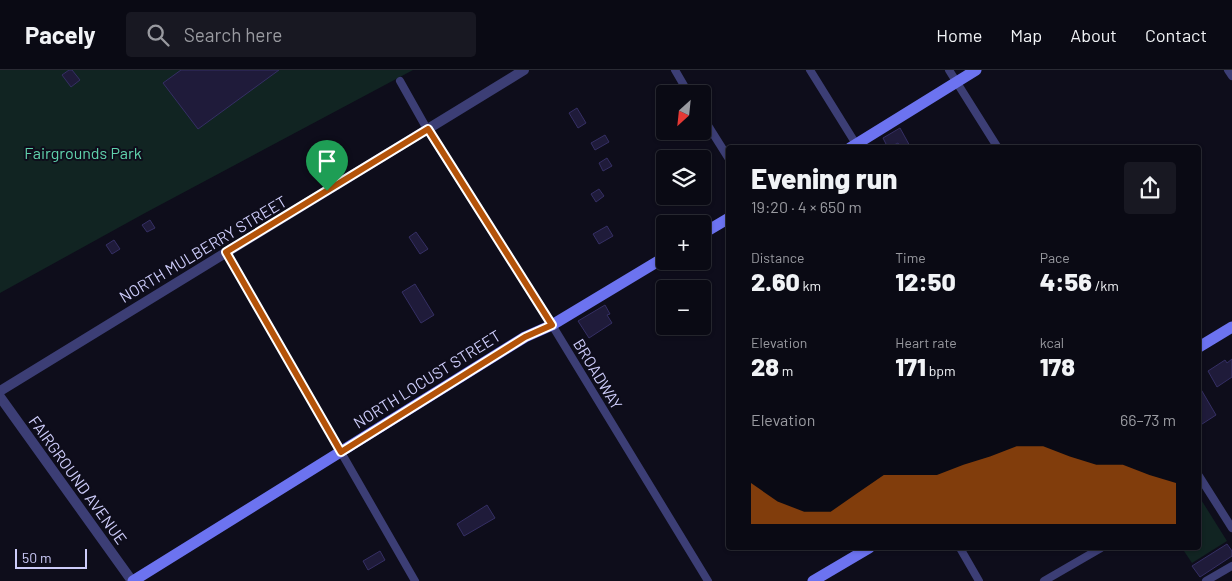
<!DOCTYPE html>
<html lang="en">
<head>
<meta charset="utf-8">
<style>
  :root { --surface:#0a0a14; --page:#181822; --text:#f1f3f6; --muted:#999aa0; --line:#2a2b34; --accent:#b45309 }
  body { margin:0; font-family:Barlow,sans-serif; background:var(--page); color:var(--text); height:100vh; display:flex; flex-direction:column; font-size:19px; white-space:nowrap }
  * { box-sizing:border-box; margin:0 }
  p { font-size:16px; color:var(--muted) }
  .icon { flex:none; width:28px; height:28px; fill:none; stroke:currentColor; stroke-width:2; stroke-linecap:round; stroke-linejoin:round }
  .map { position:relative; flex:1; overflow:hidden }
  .details { position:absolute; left:726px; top:75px; width:475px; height:405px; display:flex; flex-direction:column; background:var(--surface); border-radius:5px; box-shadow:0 1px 4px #0004,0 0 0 1px var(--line) }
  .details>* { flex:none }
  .needle { width:32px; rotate:207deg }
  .controls { position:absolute; left:656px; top:15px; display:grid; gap:10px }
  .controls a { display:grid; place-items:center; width:55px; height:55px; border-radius:5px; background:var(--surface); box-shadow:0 1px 4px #0004,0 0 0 1px var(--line); font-size:25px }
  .scale { position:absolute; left:15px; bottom:12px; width:72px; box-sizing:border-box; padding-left:5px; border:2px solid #cdccfa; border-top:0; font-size:14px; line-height:18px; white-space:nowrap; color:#cdccfa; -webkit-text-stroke:4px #0e0d1b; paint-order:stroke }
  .pin { position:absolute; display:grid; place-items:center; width:42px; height:42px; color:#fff; margin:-51px -21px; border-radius:50% 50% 50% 0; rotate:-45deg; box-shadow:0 0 5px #0007 }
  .pin .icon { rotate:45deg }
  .round { display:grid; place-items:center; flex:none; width:52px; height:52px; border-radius:5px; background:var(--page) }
  .overview { display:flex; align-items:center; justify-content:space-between; height:85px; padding:0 25px }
  h1 { font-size:28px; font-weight:800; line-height:38px }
  .figures { display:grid; grid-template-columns:repeat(3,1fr); gap:8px; height:85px; padding:5px 25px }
  .figures div { display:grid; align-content:center }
  .figures b { font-size:25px; font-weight:800 }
  .figures small { font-size:14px; font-weight:400 }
  .figures p { font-size:14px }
  .chart { height:140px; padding:10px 25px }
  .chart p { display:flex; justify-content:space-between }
  .chart svg { width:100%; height:90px; margin-top:5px; fill:var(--accent); opacity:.7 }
  header { display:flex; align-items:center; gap:30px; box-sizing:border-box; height:70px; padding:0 25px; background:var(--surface); border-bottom:1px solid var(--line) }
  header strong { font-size:24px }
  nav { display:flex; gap:28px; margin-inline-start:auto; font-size:18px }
  .search { width:350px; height:45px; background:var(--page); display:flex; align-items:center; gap:12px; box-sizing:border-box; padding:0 18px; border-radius:5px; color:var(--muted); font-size:19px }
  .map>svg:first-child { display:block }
  .green { fill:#112422 }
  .building { fill:#1f1b3a; stroke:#352f64 }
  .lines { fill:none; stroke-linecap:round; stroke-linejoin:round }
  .minor { stroke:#3c3e75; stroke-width:8 }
  .tertiary { stroke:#3c3e75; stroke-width:10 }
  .secondary { stroke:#6c73f0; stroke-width:11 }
  .route-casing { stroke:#fff; stroke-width:10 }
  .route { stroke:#b45309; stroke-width:6 }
  .labels { text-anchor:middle; stroke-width:4; stroke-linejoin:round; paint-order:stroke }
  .park-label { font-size:16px; fill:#60d1ac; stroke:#0e0d1b }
  .street-label { font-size:16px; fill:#cdccfa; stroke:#0e0d1b }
</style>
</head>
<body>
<header>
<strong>Pacely</strong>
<div class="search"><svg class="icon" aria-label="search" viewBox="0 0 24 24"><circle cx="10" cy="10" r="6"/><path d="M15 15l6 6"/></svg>Search here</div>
<nav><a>Home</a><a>Map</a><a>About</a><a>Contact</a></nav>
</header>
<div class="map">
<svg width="1232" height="511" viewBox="0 0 1232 511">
  <rect width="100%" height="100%" fill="#0e0d1b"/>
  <path class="green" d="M0,0H413L145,143L0,223Z
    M1200,428L1227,471L1192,493L1182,478H1199Z"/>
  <path class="building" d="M69,0H72L80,10L71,17L62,5Z
    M181,0H279L198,59L163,13Z
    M577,38L586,53L578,58L569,43Z
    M900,58L911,78H901L898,73L888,78L883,68Z
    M605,65L609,72L595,80L591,73Z
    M607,88L612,96L603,101L599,93Z
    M599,119L604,126L596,132L591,124Z
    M150,150L155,158L147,162L142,155Z
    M607,156L613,166L599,174L593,164Z
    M416,162L428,179L420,184L409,167Z
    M114,170L120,179L112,184L106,175Z
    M415,214L434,245L421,253L402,222Z
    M605,235L610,244L607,245L612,253L589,268L578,251Z
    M1232,289V307L1217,317L1208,301L1225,290L1227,293Z
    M1199,316L1216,345L1199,356Z
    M487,435L495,448L464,466L457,454Z
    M1227,474L1232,481V486L1200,507L1192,496Z
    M380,481L385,490L368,500L363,491Z"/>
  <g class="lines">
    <path class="minor" d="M675,0L689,24
      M810,0L856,74
      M949,0L998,78
      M1228,0L1232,6
      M400,11L427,59L552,255L708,511
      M702,46L729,89
      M226,182L415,511
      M1199,406L1232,458
      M960,478L979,511
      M1044,511L1101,478
      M1206,511L1232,496"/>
    <path class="tertiary" d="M0,321L524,0
      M0,327L132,511"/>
    <path class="secondary" d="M850,78L976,0
      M702,164L729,148
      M1199,277L1232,257
      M133,511L525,267L552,255L665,187
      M813,511L869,478"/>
  </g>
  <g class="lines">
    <defs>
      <path id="route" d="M428,59L552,255L525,267L341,382L226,182Z"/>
    </defs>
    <use href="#route" class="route-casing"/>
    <use href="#route" class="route"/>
  </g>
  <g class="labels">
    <g class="park-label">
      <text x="83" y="89">Fairgrounds Park</text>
    </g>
    <g class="street-label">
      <text transform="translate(203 179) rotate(-31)" y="6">NORTH MULBERRY STREET</text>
      <text transform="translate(598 304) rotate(59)" y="6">BROADWAY</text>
      <text transform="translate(427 309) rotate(-32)" y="6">NORTH LOCUST STREET</text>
      <text transform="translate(78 410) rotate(54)" y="6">FAIRGROUND AVENUE</text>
    </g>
  </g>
</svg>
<div class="controls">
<a><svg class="needle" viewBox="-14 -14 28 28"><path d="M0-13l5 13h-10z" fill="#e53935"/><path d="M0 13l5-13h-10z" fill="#999aa0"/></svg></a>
<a><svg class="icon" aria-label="layers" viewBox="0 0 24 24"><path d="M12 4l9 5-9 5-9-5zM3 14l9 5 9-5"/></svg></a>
<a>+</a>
<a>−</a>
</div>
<div class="scale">50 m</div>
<div class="pin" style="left:327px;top:121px;background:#1e9e55"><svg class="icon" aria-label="arrive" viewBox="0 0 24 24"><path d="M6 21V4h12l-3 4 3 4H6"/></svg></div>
<section class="details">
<div class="overview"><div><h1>Evening run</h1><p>19:20 · 4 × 650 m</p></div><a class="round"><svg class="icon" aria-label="share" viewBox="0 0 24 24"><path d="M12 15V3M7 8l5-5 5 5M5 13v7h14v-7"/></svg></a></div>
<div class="figures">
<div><p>Distance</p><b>2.60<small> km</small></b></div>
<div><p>Time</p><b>12:50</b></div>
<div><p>Pace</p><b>4:56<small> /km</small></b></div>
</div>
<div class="figures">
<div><p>Elevation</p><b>28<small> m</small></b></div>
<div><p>Heart rate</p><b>171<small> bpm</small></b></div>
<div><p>kcal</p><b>178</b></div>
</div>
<div class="chart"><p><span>Elevation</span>66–73 m</p>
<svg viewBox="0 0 160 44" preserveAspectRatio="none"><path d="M0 44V24L10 33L20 38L30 38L40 29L50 20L60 20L70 20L80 15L90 11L100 6L110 6L120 11L130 15L140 15L150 20L160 24V44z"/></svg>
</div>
</section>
</div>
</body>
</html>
